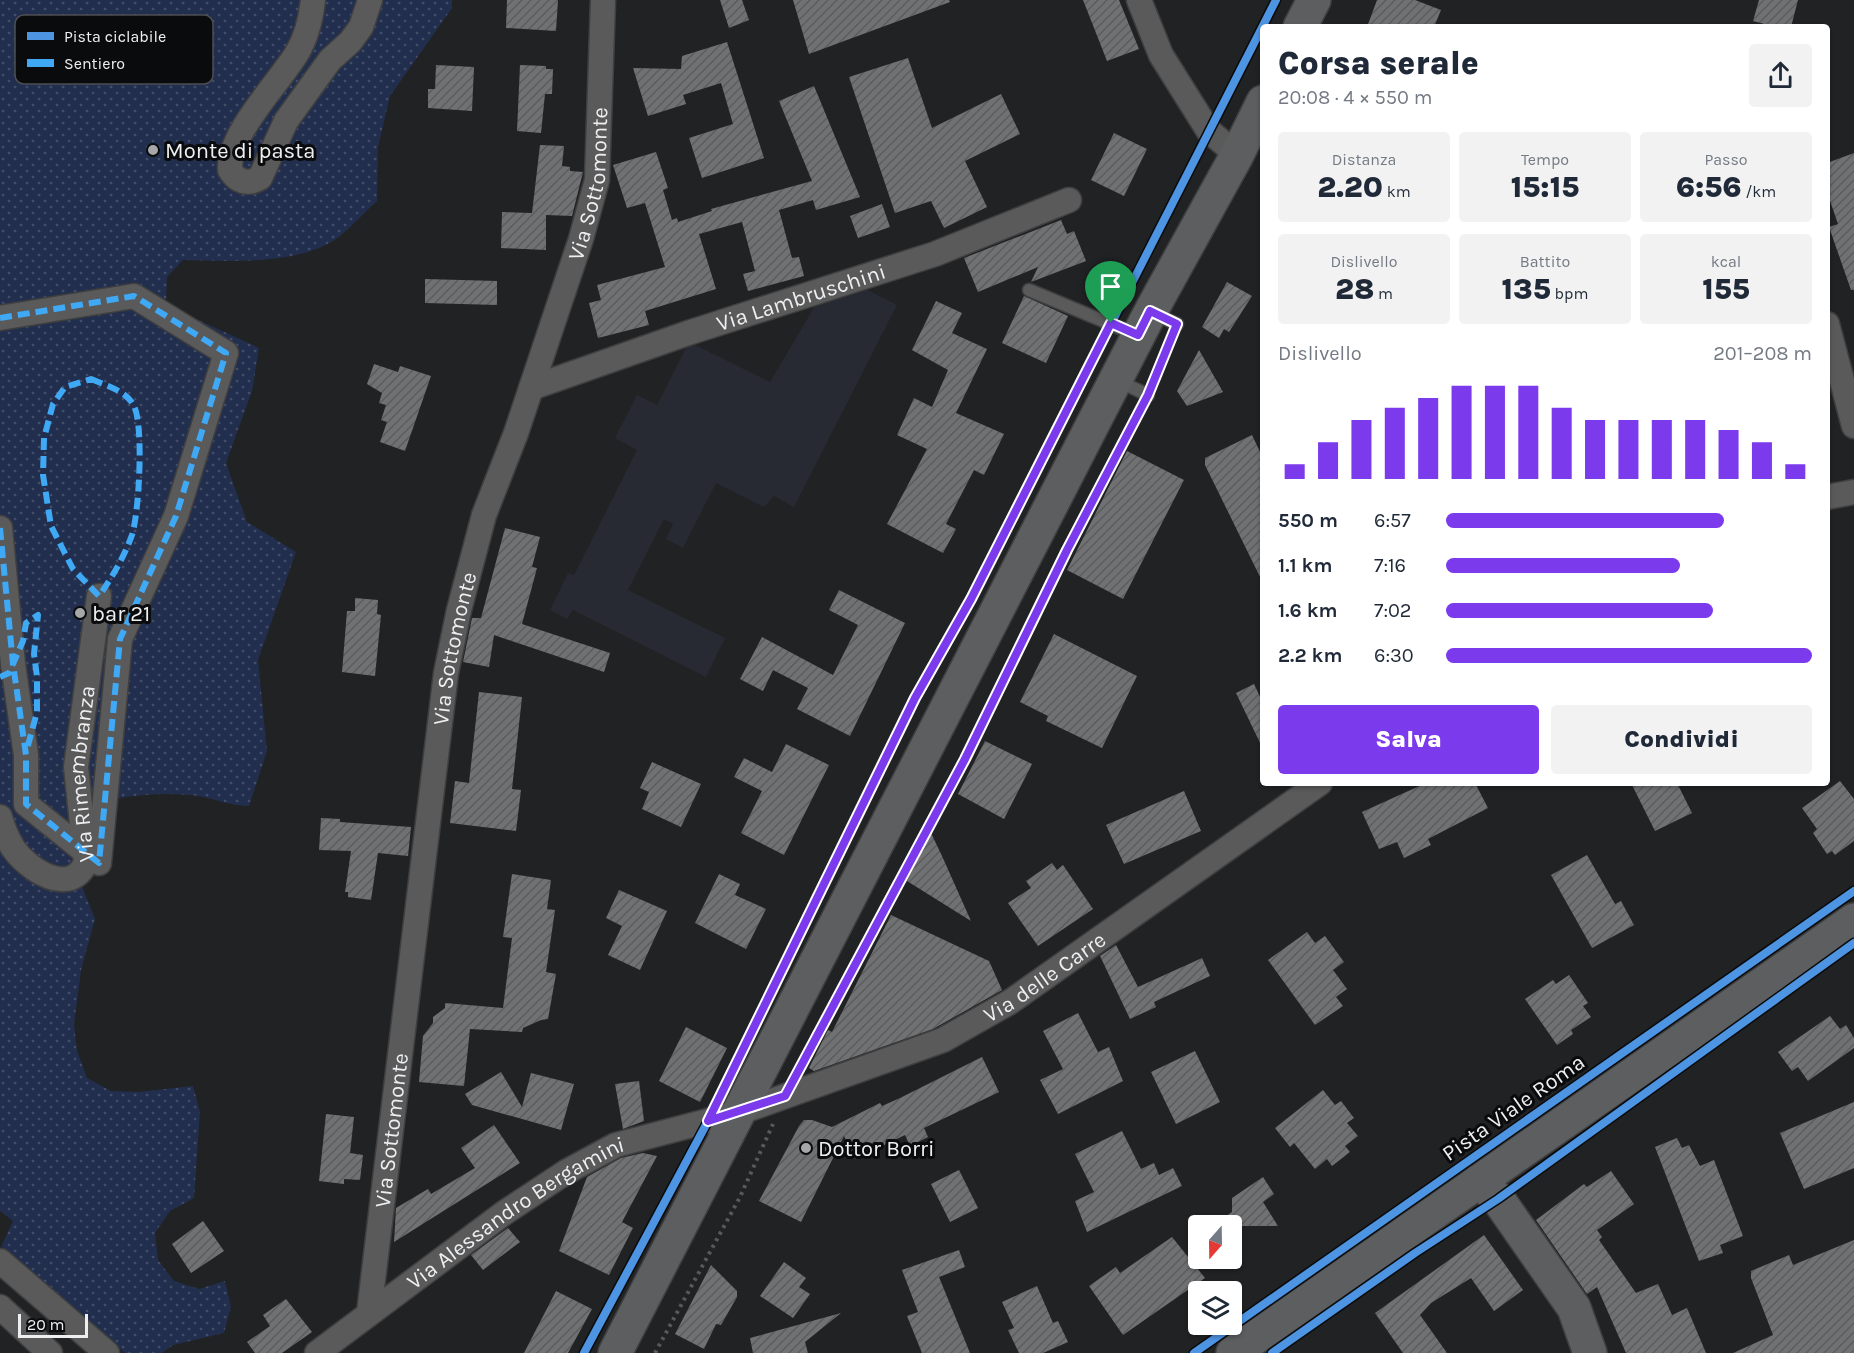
<!DOCTYPE html>
<html lang="it">
<head>
<meta charset="utf-8">
<style>
  :root { --surface:#fff; --page:#f2f2f3; --text:#1f2937; --muted:#747a83; --accent:#7c3aed }
  body { margin:0; font-family:Karla,sans-serif; background:var(--page); color:var(--text); height:100vh; display:flex; flex-direction:column; font-size:22px; white-space:nowrap }
  * { box-sizing:border-box; margin:0 }
  p { font-size:20px; color:var(--muted) }
  .icon { flex:none; width:33px; height:33px; fill:none; stroke:currentColor; stroke-width:2; stroke-linecap:round; stroke-linejoin:round }
  .map { position:relative; flex:1; overflow:hidden }
  .sheet { position:absolute; left:1260px; top:24px; width:570px; height:762px; display:flex; flex-direction:column; background:var(--surface); border-radius:6px; box-shadow:0 2px 4px #0004 }
  .sheet>* { flex:none }
  .needle { width:39px; rotate:200deg }
  .controls { position:absolute; left:1188px; top:1215px; display:grid; gap:12px }
  .controls a { display:grid; place-items:center; width:54px; height:54px; border-radius:6px; background:var(--surface); box-shadow:0 2px 4px #0004; font-size:30px }
  .scale { position:absolute; left:18px; bottom:15px; width:70px; box-sizing:border-box; padding-left:6px; border:3px solid #eeeff1; border-top:0; font-size:16px; line-height:21px; white-space:nowrap; color:#eeeff1; -webkit-text-stroke:4px #0a0b0c; paint-order:stroke }
  .pin { position:absolute; display:grid; place-items:center; width:51px; height:51px; color:#fff; margin:-62px -26px; border-radius:50% 50% 50% 0; rotate:-45deg; box-shadow:0 0 6px #0007 }
  .pin .icon { rotate:45deg }
  .round { display:grid; place-items:center; flex:none; width:63px; height:63px; border-radius:6px; background:var(--page) }
  .summary { display:flex; align-items:center; justify-content:space-between; height:102px; padding:0 18px }
  h1 { font-size:33px; font-weight:800; line-height:45px }
  .stats { display:grid; grid-template-columns:repeat(3,1fr); gap:9px; height:102px; padding:6px 18px }
  .stats div { display:grid; align-content:center; border-radius:6px; background:var(--page); text-align:center }
  .stats b { font-size:30px; font-weight:800 }
  .stats small { font-size:16px; font-weight:400 }
  .stats p { font-size:16px }
  .chart { height:168px; padding:12px 18px }
  .chart p { display:flex; justify-content:space-between }
  .chart svg { width:100%; height:108px; margin-top:6px; stroke:var(--accent); stroke-width:6 }
  .cta { display:flex; gap:12px; margin-top:auto; padding:12px 18px }
  .cta a { flex:1; height:69px; border-radius:6px; background:var(--accent); color:#fff; font-size:24px; font-weight:800; line-height:69px; text-align:center }
  .cta a+a { background:var(--page); color:var(--text) }
  ul { padding:0 18px; list-style:none; font-size:20px }
  li { display:grid; grid-template-columns:96px 72px 1fr; align-items:center; height:45px }
  li i { height:15px; border-radius:8px; background:var(--accent) }
  .map>svg:first-child { display:block }
  .built { fill:#272a32 }
  .grass { fill:url(#grass-dots) }
  .building { fill:url(#building-hatch) }
  .lines { fill:none; stroke-linecap:round; stroke-linejoin:round }
  .lane-casing { stroke:#3f3f40; stroke-width:15 }
  .street-casing { stroke:#3f3f40; stroke-width:27 }
  .secondary-casing { stroke:#3f3f40; stroke-width:36 }
  .path { stroke:#58595a; stroke-width:4; stroke-dasharray:3 4.5; stroke-linecap:butt }
  .lane { stroke:#5a5a5b; stroke-width:12 }
  .street { stroke:#5a5a5b; stroke-width:24 }
  .secondary { stroke:#5c5e5f; stroke-width:33 }
  .quiet { stroke:#3fa9f5; stroke-width:6; stroke-dasharray:12 6; stroke-linecap:butt }
  .cycleway-casing { stroke:#0a0b0c; stroke-width:11 }
  .cycleway { stroke:#4d94e3; stroke-width:8 }
  .route-casing { stroke:#fff; stroke-width:12 }
  .route { stroke:#7c3aed; stroke-width:8 }
  .poi-dot { fill:#a6a7a9; stroke:#0a0b0c; stroke-width:2 }
  .labels { text-anchor:middle; stroke-width:6; stroke-linejoin:round; paint-order:stroke }
  .poi-label { font-size:22px; fill:#eeeff1; stroke:#0a0b0c; text-anchor:start }
  .street-label { font-size:22px; fill:#eeeff1; stroke:#0a0b0c }
  .key { fill:#0a0b0c; stroke:#4e4f51; stroke-width:1.5 }
  .key-label { font-size:16px; fill:#eeeff1 }
</style>
</head>
<body>
<div class="map">
<svg width="1854" height="1353" viewBox="0 0 1854 1353">
  <defs>
    <pattern id="grass-dots" width="8" height="8" patternUnits="userSpaceOnUse" patternTransform="scale(1.5)"><rect width="8" height="8" fill="#212e4e"/><path d="M2 2h.1M6 6h.1" fill="none" stroke="#424d68" stroke-width="1.8" stroke-linecap="round"/></pattern>
    <pattern id="building-hatch" width="6" height="6" patternUnits="userSpaceOnUse" patternTransform="scale(1.5)"><rect width="6" height="6" fill="#707173"/><path d="M-1 1l2-2M0 6l6-6M5 7l2-2" fill="none" stroke="#5c5c5e"/></pattern>
  </defs>
  <rect width="100%" height="100%" fill="#212224"/>
  <path class="built" d="M856,284L897,305L794,507L774,496L764,507L716,483L683,548L666,539L673,524L664,519L628,590L725,638L706,677L573,610L567,619L550,610L568,573L574,575L637,450L615,438L637,395L657,405L689,342L770,382L819,299Z"/>
  <path class="grass" d="M0,0H452V8L390,96L378,147L377,201C365,212 353,225 340,236C301,266 230,261 183,260L167,277L166,305L259,348L252,391L226,463L247,522L296,552L258,660L267,751L249,806C228,806 210,796 189,795C147,791 109,799 68,809L72,861L95,919L81,970L74,1024L77,1051L87,1078L111,1091L138,1092L193,1086L200,1112L194,1198L170,1211L155,1233L158,1260L174,1281L199,1289L225,1281L231,1307L224,1333L173,1345L162,1353H125L1,1247L13,1221L0,1211Z"/>
  <path class="building" d="M507,0H558L556,31L506,28Z
    M720,0H742L749,20L729,28Z
    M793,0H949L950,2L809,54Z
    M1083,0H1119L1139,49L1107,61Z
    M1377,0H1415L1441,10L1434,27H1367Z
    M1759,0H1798L1791,27H1776L1753,21Z
    M727,42L764,158L702,178L689,138L733,124L721,83L683,95L686,104L648,116L633,68L681,69L682,56Z
    M908,58L932,128L1001,94L1020,134L965,161L987,207L944,228L931,201L895,213L849,77Z
    M436,65L474,67L472,111L428,108V89H435Z
    M520,65L546,66V69H553L552,94H545L541,133L517,131Z
    M814,86L860,197L816,210L813,200L779,210L792,258L799,257L804,276L748,291L743,274L755,271L742,222L699,234L716,289L645,311L649,325L598,338L589,303L601,300L597,285L665,267L645,203L627,208L613,165L656,152L668,188L663,190L672,220L677,218L678,222L712,211L711,209L812,181L779,101Z
    M1114,133L1147,149L1124,196L1091,180Z
    M540,145L564,146L562,166L570,167V171L583,172L572,216L546,215V250L501,248L502,212L532,213Z
    M1854,153V290H1851L1829,227L1838,224L1827,192V163Z
    M882,204L890,227L858,238L850,216Z
    M1061,220L1067,234L1074,231L1086,261L1031,282L1038,267L978,292L964,258Z
    M425,279L497,281V305L425,303Z
    M1227,282L1252,296L1229,332L1224,329L1219,338L1202,327Z
    M1024,296L1068,316L1046,363L1002,343Z
    M936,301L962,313L952,333L987,349L956,413L1004,434L984,475L974,470L946,524L956,529L943,553L887,524L927,449L897,435L914,398L932,407L948,370L912,350Z
    M1199,350L1223,392L1187,406L1177,391Z
    M374,364L398,372L400,366L431,376L405,451L380,442L387,422L381,420L386,405L379,403L382,393L367,384Z
    M1252,435L1263,458V583L1205,465V458Z
    M1127,451L1184,480L1123,599L1067,570Z
    M505,528L540,537L532,567L537,568L522,624L610,653L604,672L494,635L489,667L463,662L472,618H481Z
    M839,590L905,623L850,736L797,709L808,688L773,670L763,691L740,679L762,637L833,675L858,625L829,610Z
    M355,598L378,600L377,614L381,615L375,676L342,672L347,611H355Z
    M1054,634L1137,676L1102,748L1046,721L1048,716L1020,702Z
    M1254,684L1263,703V749L1236,693Z
    M479,692L522,697L512,789L521,790L516,831L450,823L455,781L469,783Z
    M985,741L1032,764L1004,819L958,794Z
    M786,744L829,765L784,855L741,833L762,791L734,777L744,758L772,772Z
    M652,762L701,784L681,827L642,809L649,792L640,788Z
    M1840,781L1854,799V841L1835,855L1832,851L1827,854L1813,833L1817,829L1802,808Z
    M1426,783H1475L1488,808L1428,839L1431,845L1404,858L1397,842L1379,849L1362,812Z
    M1631,783H1677L1692,813L1655,831Z
    M1184,791L1201,831L1124,864L1106,825Z
    M321,818L340,819V822L411,827L408,856L378,853L371,900L348,897V892H345L351,851L319,850Z
    M931,833L942,856L971,921L907,881Z
    M1587,855L1615,904L1621,901L1634,925L1592,948L1551,875Z
    M1052,863L1057,870L1063,865L1093,909L1038,946L1008,903L1031,888L1026,881Z
    M512,874L551,880L547,909L555,910L546,972L556,974L548,1019L541,1020L523,1028L522,1032L470,1029L464,1086L419,1082L423,1036L433,1023V1017L445,1008V1003L503,1008L512,938L503,937Z
    M719,874L740,884L735,895L766,909L746,949L695,923Z
    M619,890L667,911L640,970L608,955L622,926L606,918Z
    M891,915L989,961L1002,990L933,1029L814,1071L809,1068L828,1030L832,1032Z
    M1307,932L1315,943L1325,936L1344,962L1333,970L1347,989L1336,997L1343,1006L1315,1025L1268,960Z
    M1116,945L1138,987L1202,958L1210,976L1154,1002L1156,1007L1130,1019L1100,956Z
    M1569,975L1588,1003L1583,1006L1591,1017L1571,1030L1573,1034L1557,1045L1525,999L1553,980L1556,984Z
    M1078,1013L1098,1052L1109,1047L1123,1081L1058,1114L1040,1080L1063,1069L1043,1031Z
    M1830,1016L1840,1029L1846,1025L1854,1038V1048L1808,1081L1798,1067L1792,1071L1778,1052Z
    M686,1027L727,1048L700,1102L659,1081Z
    M1195,1051L1220,1102L1176,1124L1151,1072Z
    M982,1057L999,1092L924,1128L928,1137L910,1146L905,1135L855,1159L844,1136L801,1222L759,1201L799,1126L804,1120H812L832,1127L880,1103L882,1106L900,1098Z
    M501,1072L522,1107L531,1073L574,1084L561,1130L472,1105L465,1094Z
    M639,1081L644,1121L623,1129L615,1084Z
    M1323,1090L1335,1105L1341,1101L1354,1118L1347,1123L1358,1136L1345,1146L1350,1152L1332,1166L1327,1159L1315,1169L1294,1143L1290,1147L1275,1128Z
    M1854,1102V1168L1804,1189L1780,1133Z
    M326,1114L354,1117L350,1153L363,1155L360,1180L344,1179V1184L319,1181Z
    M494,1125L520,1163L394,1242L396,1208L428,1189L431,1194L475,1168L461,1148Z
    M1122,1131L1141,1169L1154,1163L1159,1175L1173,1168L1182,1186L1087,1232L1075,1201L1094,1192L1075,1154Z
    M1677,1138L1682,1148L1689,1145L1700,1166L1714,1160L1743,1236L1720,1245L1723,1253L1699,1261L1655,1147Z
    M643,1153L657,1156L622,1222L633,1228L609,1275L559,1251L587,1177L621,1158Z
    M959,1170L978,1208L950,1222L931,1184Z
    M1611,1171L1634,1204L1597,1230L1602,1237L1599,1240L1636,1293L1658,1284L1672,1315L1687,1308L1706,1353H1626L1597,1287L1587,1294L1536,1220L1584,1184L1587,1187Z
    M1263,1177L1274,1194L1263,1202L1278,1226H1212L1232,1212V1198Z
    M203,1221L224,1251L191,1273L172,1244Z
    M508,1228L520,1242L483,1270L471,1255Z
    M1484,1235L1523,1290L1494,1311L1471,1278L1431,1303L1420,1315L1447,1353H1403L1375,1313Z
    M1172,1237L1205,1278L1123,1335L1089,1286L1116,1267L1120,1273Z
    M1854,1240V1353H1733L1773,1335L1751,1278V1271L1789,1255L1793,1265Z
    M959,1250L965,1267L939,1277L970,1353H922L907,1316L918,1312L902,1270Z
    M784,1262L806,1278L799,1287L810,1294L793,1318L760,1296Z
    M711,1265L737,1291V1297L721,1325L716,1324L704,1349L675,1334Z
    M1037,1286L1053,1323L1058,1321L1068,1342L1043,1353H1019L1008,1330L1014,1328L1002,1302Z
    M556,1291L592,1309L568,1353H524Z
    M286,1299L312,1332L282,1353H255L247,1342L270,1326L263,1315Z
    M841,1313L805,1342L808,1353H753L750,1338Z"/>
  <g class="lines">
    <defs>
      <path id="lane" d="M1029,290L1137,335
        M1151,312L1177,324
        M1116,380L1148,395"/>
      <g id="street">
        <path d="M313,0C311,18 306,38 297,53C278,84 228,134 230,170C237,182 248,185 260,178L286,121L330,60L350,42L361,27L370,0"/>
        <path d="M1139,0L1161,55L1208,130L1237,155"/>
        <path d="M0,318L134,296L226,353L176,516L120,639L99,863L26,804V755L13,664L0,528"/>
        <path d="M1827,324L1854,426"/>
        <path id="s1" d="M531,388L688,333L935,254L1069,200"/>
        <path d="M1827,497L1854,492"/>
        <path id="s2" d="M0,817C3,828 7,838 13,848C28,870 71,898 86,862L76,767L99,596"/>
        <path d="M0,1261L107,1353"/>
        <path d="M0,1307L50,1353"/>
        <path id="s3" d="M369,1313L446,673L459,610L484,515L516,433L581,239L597,180L603,0"/>
        <path id="s4" d="M317,1353L504,1213L566,1172L616,1145L738,1113L943,1040L1010,1002L1320,783"/>
      </g>
      <path id="secondary" d="M1300,27L1314,0
        M1479,1181L1498,1199L1574,1308L1590,1353
        M615,1353L1151,311L1237,155L1263,102
        M1233,1353L1854,920"/>
    </defs>
    <use href="#lane" class="lane-casing"/>
    <use href="#street" class="street-casing"/>
    <use href="#secondary" class="secondary-casing"/>
    <path class="path" d="M1154,381L1172,338
      M801,1066L965,759L1067,550L1140,409
      M655,1353L740,1197L773,1124"/>
    <use href="#lane" class="lane"/>
    <use href="#street" class="street"/>
    <use href="#secondary" class="secondary"/>
    <path class="quiet" d="M0,318L134,296L226,353L176,516L120,639L99,863L26,804V755L13,664L0,528
      M91,379C105,385 127,391 134,406C144,426 139,513 132,535C124,557 113,576 99,596L73,569L51,526L43,475L44,438L53,404L65,387Z
      M0,677L9,673L23,641L26,623L38,615L34,654L37,677V712L27,749"/>
    <defs>
      <path id="cycleway" d="M584,1353L708,1121L915,698L971,599L1276,0
        M1194,1353L1854,891
        M1272,1353L1415,1253L1498,1199L1854,943"/>
    </defs>
    <use href="#cycleway" class="cycleway-casing"/>
    <use href="#cycleway" class="cycleway"/>
  </g>
  <g class="lines">
    <defs>
      <path id="route" d="M1150,311L1177,324L1148,395L1067,550L965,759L785,1096L708,1121L915,698L971,599L1111,323L1138,335Z"/>
    </defs>
    <use href="#route" class="route-casing"/>
    <use href="#route" class="route"/>
  </g>
  <g class="poi-dot">
    <circle cx="153" cy="150" r="6"/>
    <circle cx="80" cy="613" r="6"/>
    <circle cx="806" cy="1148" r="6"/>
  </g>
  <g class="labels">
    <g class="poi-label">
      <text x="165" y="158">Monte di pasta</text>
      <text x="92" y="621">bar 21</text>
      <text x="818" y="1156">Dottor Borri</text>
    </g>
    <g class="street-label">
      <text dy="8" stroke="none"><textPath href="#s3" startOffset="1156">Via Sottomonte</textPath></text>
      <text dy="8" stroke="none"><textPath href="#s1" startOffset="285">Via Lambruschini</textPath></text>
      <text dy="8" stroke="none"><textPath href="#s3" startOffset="670">Via Sottomonte</textPath></text>
      <text dy="8" stroke="none"><textPath href="#s2" startOffset="214">Via Rimembranza</textPath></text>
      <text dy="8" stroke="none"><textPath href="#s4" startOffset="828">Via delle Carre</textPath></text>
      <text transform="translate(1513 1107) rotate(-35)" y="8">Pista Viale Roma</text>
      <text dy="8" stroke="none"><textPath href="#s3" startOffset="184">Via Sottomonte</textPath></text>
      <text dy="8" stroke="none"><textPath href="#s4" startOffset="244">Via Alessandro Bergamini</textPath></text>
    </g>
  </g>
  <rect x="15" y="15" width="198" height="69" rx="9" class="key"/>
  <rect x="27" y="32" width="27" height="8" fill="#4d94e3"/>
  <rect x="27" y="59" width="27" height="8" fill="#3fa9f5"/>
  <g class="key-label">
    <text x="64" y="42">Pista ciclabile</text>
    <text x="64" y="69">Sentiero</text>
  </g>
</svg>
<div class="controls">
<a><svg class="needle" viewBox="-14 -14 28 28"><path d="M0-13l5 13h-10z" fill="#e53935"/><path d="M0 13l5-13h-10z" fill="#747a83"/></svg></a>
<a><svg class="icon" aria-label="layers" viewBox="0 0 24 24"><path d="M12 4l9 5-9 5-9-5zM3 14l9 5 9-5"/></svg></a>
</div>
<div class="scale">20 m</div>
<div class="pin" style="left:1111px;top:323px;background:#1e9e55"><svg class="icon" aria-label="arrive" viewBox="0 0 24 24"><path d="M6 21V4h12l-3 4 3 4H6"/></svg></div>
<section class="sheet">
<div class="summary"><div><h1>Corsa serale</h1><p>20:08 · 4 × 550 m</p></div><a class="round"><svg class="icon" aria-label="share" viewBox="0 0 24 24"><path d="M12 15V3M7 8l5-5 5 5M5 13v7h14v-7"/></svg></a></div>
<div class="stats">
<div><p>Distanza</p><b>2.20<small> km</small></b></div>
<div><p>Tempo</p><b>15:15</b></div>
<div><p>Passo</p><b>6:56<small> /km</small></b></div>
</div>
<div class="stats">
<div><p>Dislivello</p><b>28<small> m</small></b></div>
<div><p>Battito</p><b>135<small> bpm</small></b></div>
<div><p>kcal</p><b>155</b></div>
</div>
<div class="chart"><p><span>Dislivello</span>201–208 m</p>
<svg viewBox="0 0 160 44" preserveAspectRatio="none"><path d="M5 44V38M15 44V29M25 44V20M35 44V15M45 44V11M55 44V6M65 44V6M75 44V6M85 44V15M95 44V20M105 44V20M115 44V20M125 44V20M135 44V24M145 44V29M155 44V38"/></svg>
</div>
<ul>
<li><b>550 m</b>6:57<i style="width:76%"></i></li>
<li><b>1.1 km</b>7:16<i style="width:64%"></i></li>
<li><b>1.6 km</b>7:02<i style="width:73%"></i></li>
<li><b>2.2 km</b>6:30<i style="width:100%"></i></li>
</ul>
<div class="cta"><a>Salva</a><a>Condividi</a></div>
</section>
</div>
</body>
</html>
